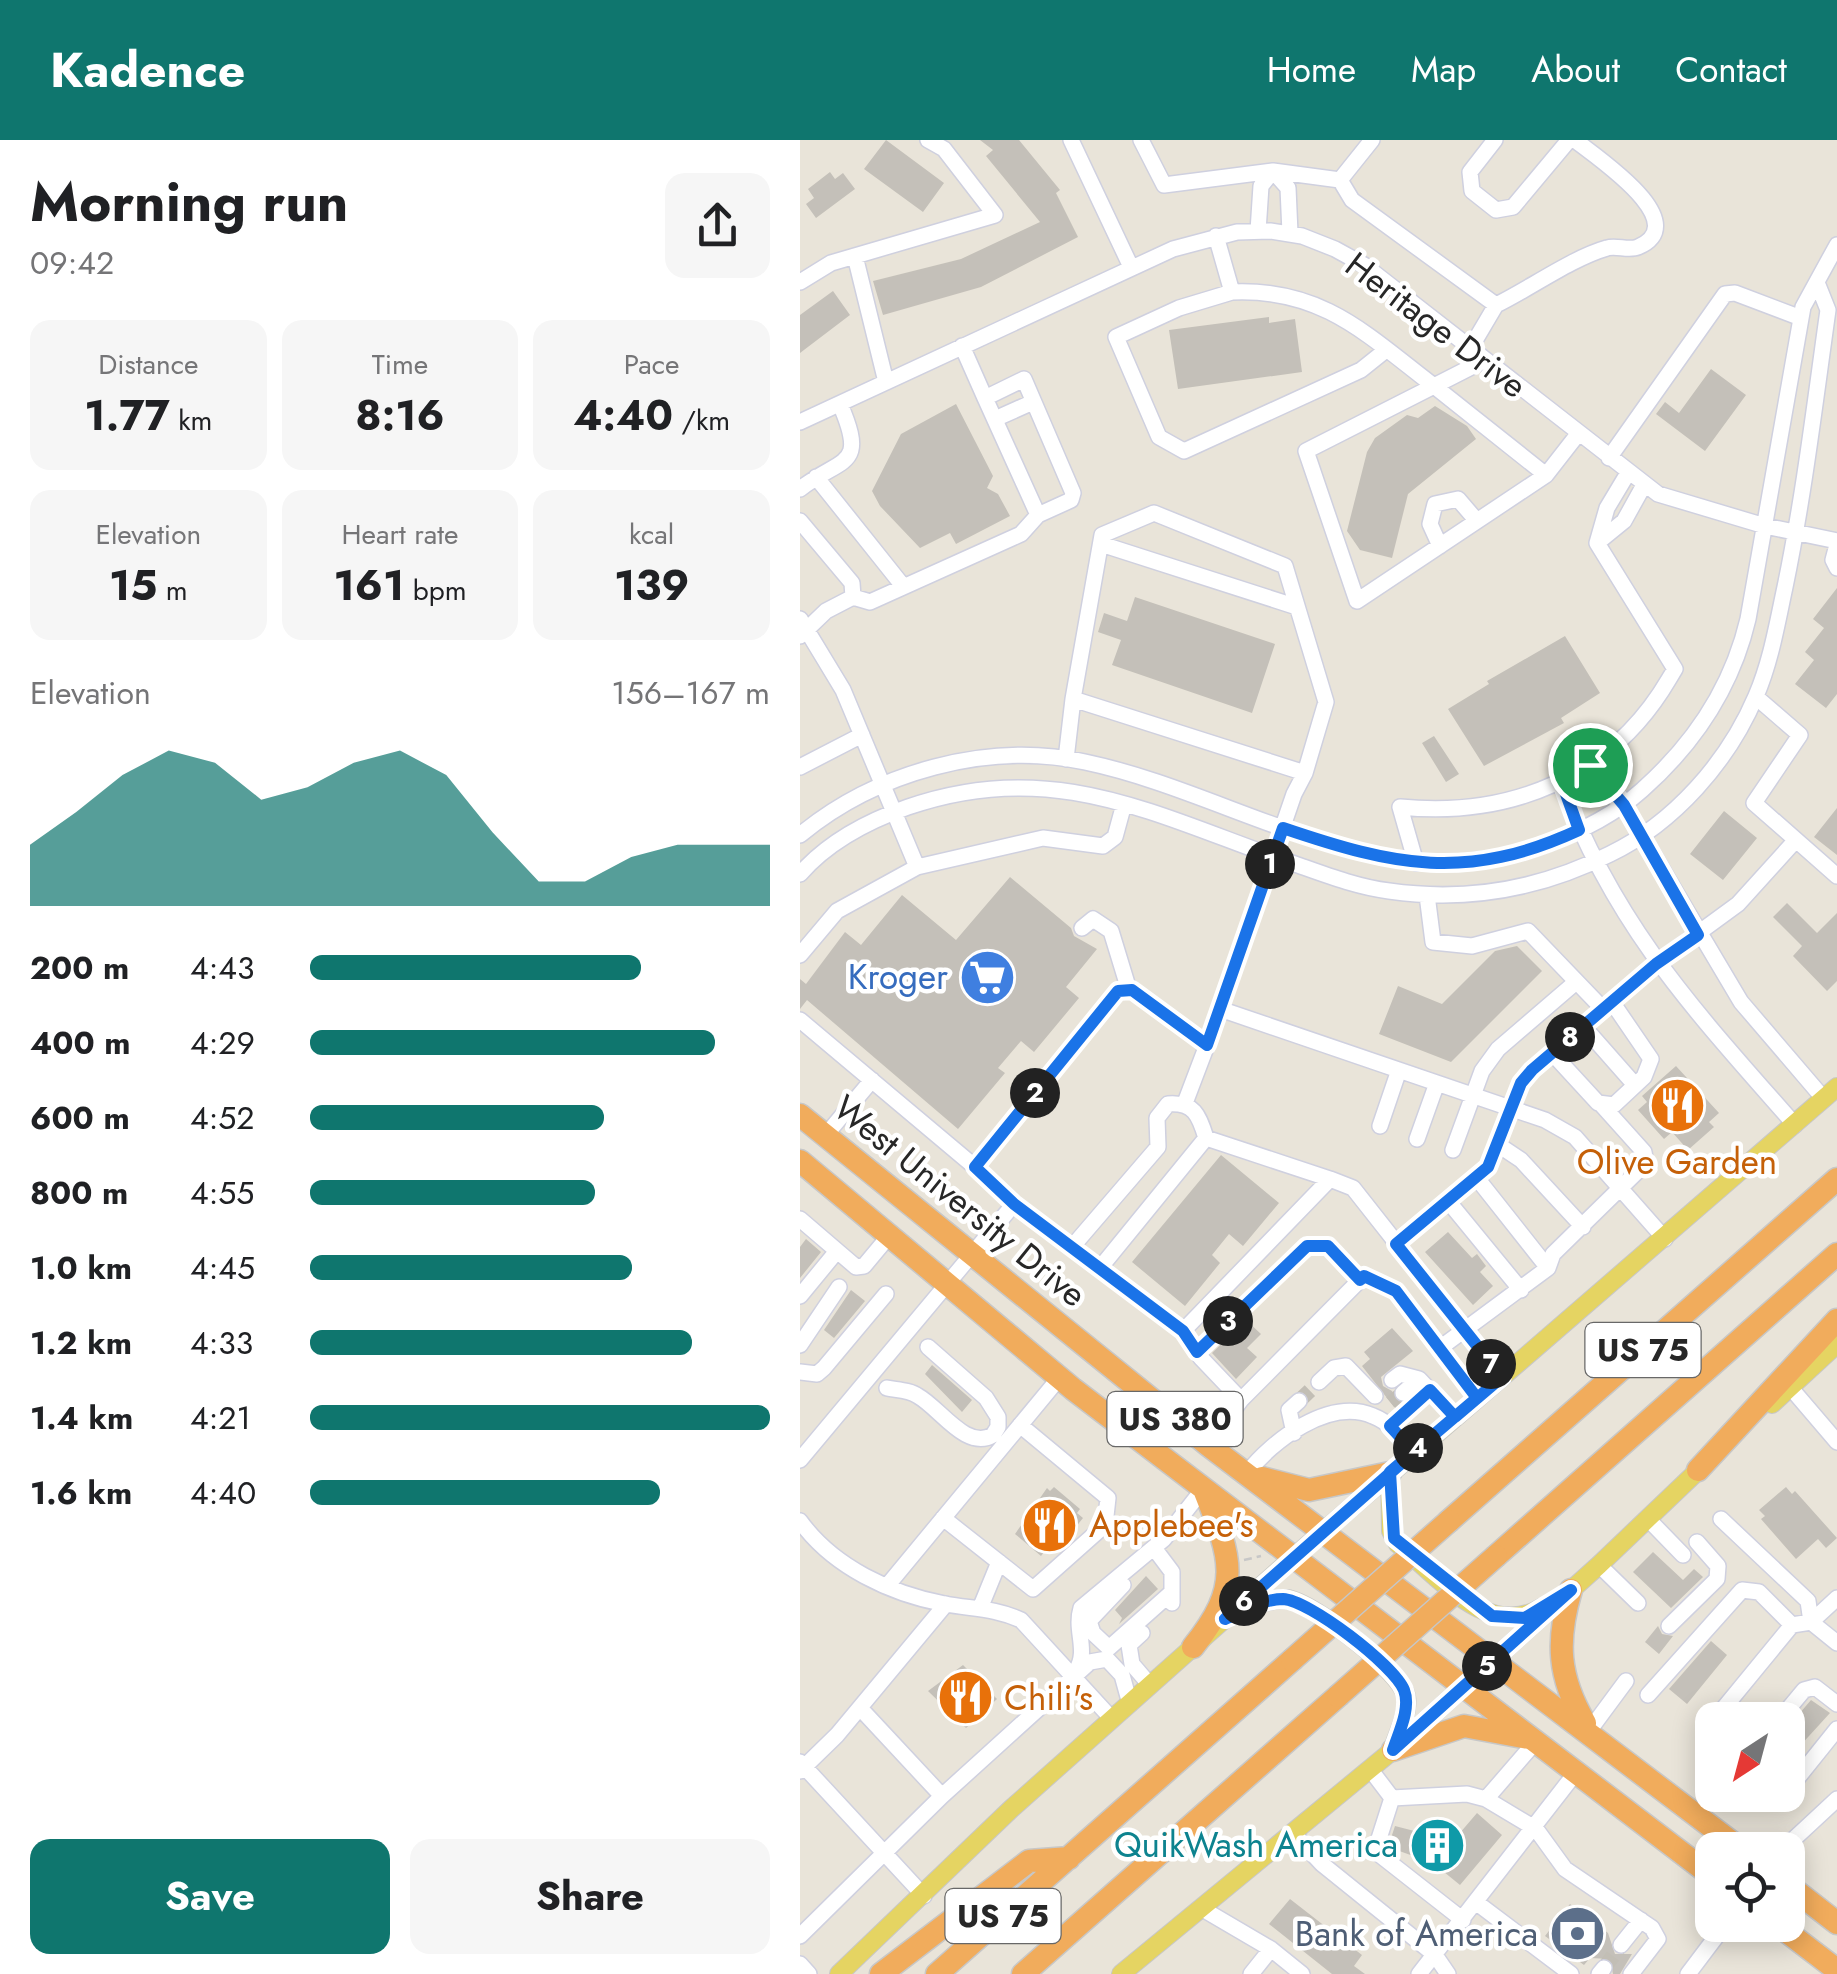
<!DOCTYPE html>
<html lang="en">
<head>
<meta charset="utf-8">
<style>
  :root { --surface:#fff; --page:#f6f6f6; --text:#202124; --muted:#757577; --accent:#0f766e }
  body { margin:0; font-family:Jost,sans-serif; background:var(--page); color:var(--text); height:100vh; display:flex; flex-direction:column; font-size:38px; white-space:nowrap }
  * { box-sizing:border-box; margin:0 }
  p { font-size:32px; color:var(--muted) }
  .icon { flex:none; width:55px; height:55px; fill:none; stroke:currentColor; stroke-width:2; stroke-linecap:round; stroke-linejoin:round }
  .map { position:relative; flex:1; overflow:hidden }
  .drawer { display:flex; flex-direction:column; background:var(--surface); width:800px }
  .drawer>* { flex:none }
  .needle { width:65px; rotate:216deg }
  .controls { position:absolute; left:895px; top:1562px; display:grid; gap:20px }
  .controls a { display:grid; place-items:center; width:110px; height:110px; border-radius:20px; background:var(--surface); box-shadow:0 5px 25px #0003; font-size:50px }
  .pin { position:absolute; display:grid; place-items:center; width:85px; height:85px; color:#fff; margin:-42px; border:5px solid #fff; border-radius:50%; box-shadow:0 2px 10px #0007 }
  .km { position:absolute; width:50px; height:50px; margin:-25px; border-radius:50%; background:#222; color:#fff; font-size:28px; line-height:50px; text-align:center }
  .round { display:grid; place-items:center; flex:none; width:105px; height:105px; border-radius:20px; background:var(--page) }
  .summary { display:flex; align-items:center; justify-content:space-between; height:170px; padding:0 30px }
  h1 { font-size:55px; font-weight:700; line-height:75px }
  .figures { display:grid; grid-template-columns:repeat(3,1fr); gap:15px; height:170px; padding:10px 30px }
  .figures div { display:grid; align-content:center; border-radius:20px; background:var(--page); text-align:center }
  .figures b { font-size:42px; font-weight:700 }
  .figures small { font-size:28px; font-weight:400 }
  .figures p { font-size:28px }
  .chart { height:280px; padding:20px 30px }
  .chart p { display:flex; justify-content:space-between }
  .chart svg { width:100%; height:180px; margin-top:10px; fill:var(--accent); opacity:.7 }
  .action { display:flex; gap:20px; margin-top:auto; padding:20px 30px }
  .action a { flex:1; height:115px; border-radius:20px; background:var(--accent); color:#fff; font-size:40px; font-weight:700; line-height:115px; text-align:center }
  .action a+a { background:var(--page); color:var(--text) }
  ul { padding:0 30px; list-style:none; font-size:32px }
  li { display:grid; grid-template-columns:160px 120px 1fr; align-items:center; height:75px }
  li i { height:25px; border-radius:12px; background:var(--accent) }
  header { display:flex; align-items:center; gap:60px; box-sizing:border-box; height:140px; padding:0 50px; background:var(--accent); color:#fff }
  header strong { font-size:48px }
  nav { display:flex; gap:55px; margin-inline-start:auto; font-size:35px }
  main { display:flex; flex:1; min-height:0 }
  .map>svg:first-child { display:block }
  .building { fill:#c4c0b9 }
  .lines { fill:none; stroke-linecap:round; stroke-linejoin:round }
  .minor-tunnel { stroke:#c2beb5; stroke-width:15; stroke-dasharray:15 8; stroke-linecap:butt }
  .minor-casing { stroke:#cfd0df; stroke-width:18 }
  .major-casing { stroke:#c7c7c7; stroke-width:20 }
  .highway-casing { stroke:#c7c7c7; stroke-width:25 }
  .path { stroke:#c7c7c7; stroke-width:2.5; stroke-dasharray:8 5; stroke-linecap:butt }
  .minor { stroke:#fff; stroke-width:15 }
  .major { stroke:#e5d462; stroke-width:18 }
  .highway { stroke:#f1ac5c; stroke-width:22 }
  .highway-bridge-casing { stroke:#c7c7c7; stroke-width:25; stroke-linecap:butt }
  .highway-bridge { stroke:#f1ac5c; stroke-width:22 }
  .route-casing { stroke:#fff; stroke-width:20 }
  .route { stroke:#1a73e8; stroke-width:12 }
  .labels { text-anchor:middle; stroke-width:9; stroke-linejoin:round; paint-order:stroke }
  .shield { fill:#fff; stroke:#686868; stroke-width:2.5 }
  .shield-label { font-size:32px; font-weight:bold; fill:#272727 }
  .street-label { font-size:35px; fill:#272727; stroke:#fff }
  .shop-label { font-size:35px; fill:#366cbe; stroke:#fff; text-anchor:end }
  .food-label { font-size:35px; fill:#c56008; stroke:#fff; text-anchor:start }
  .culture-label { font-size:35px; fill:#0d838f; stroke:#fff; text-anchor:end }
  .service-label { font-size:35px; fill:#4e5e75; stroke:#fff; text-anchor:end }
</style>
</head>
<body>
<header>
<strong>Kadence</strong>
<nav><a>Home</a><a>Map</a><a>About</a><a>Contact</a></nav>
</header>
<main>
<section class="drawer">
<div class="summary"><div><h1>Morning run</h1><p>09:42</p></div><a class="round"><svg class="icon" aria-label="share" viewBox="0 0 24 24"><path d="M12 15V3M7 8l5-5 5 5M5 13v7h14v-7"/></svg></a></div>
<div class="figures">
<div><p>Distance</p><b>1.77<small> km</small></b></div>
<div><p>Time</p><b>8:16</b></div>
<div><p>Pace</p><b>4:40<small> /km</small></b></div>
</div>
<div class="figures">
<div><p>Elevation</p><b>15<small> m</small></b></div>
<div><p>Heart rate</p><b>161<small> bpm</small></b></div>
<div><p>kcal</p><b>139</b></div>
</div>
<div class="chart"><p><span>Elevation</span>156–167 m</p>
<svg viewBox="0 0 160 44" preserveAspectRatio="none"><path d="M0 44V29L10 21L20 12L30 6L40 9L50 18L60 15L70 9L80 6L90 12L100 26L110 38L120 38L130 32L140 29L150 29L160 29V44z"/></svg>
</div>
<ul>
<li><b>200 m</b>4:43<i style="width:72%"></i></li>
<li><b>400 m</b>4:29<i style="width:88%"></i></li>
<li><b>600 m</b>4:52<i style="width:64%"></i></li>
<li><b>800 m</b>4:55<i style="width:62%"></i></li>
<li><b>1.0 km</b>4:45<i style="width:70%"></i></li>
<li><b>1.2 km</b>4:33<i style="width:83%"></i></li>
<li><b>1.4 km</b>4:21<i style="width:100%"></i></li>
<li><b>1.6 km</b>4:40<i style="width:76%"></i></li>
</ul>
<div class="action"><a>Save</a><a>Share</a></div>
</section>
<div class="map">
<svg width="1037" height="1834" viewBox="0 0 1037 1834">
  <rect width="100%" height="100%" fill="#e9e4d9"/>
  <path class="building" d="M86,0L144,43L123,72L64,29Z
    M180,0H219L260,50L256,53L278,97L181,147L83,175L73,141L161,119L240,82L186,16L193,10Z
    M30,32L35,39L43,33L55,49L16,78L6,64L14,58L8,49Z
    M33,151L50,175L0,213V175Z
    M469,177V183L495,179L502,232L378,249L369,190Z
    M911,229L946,255L905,311L856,274L865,262L879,273Z
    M156,264L193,336L187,348L198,354L210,376L156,404L150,393L120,408L80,366L72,351L101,294Z
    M635,266L667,286L676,299L608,354L592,418L560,410L547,391L567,312L575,298L607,275L618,278Z
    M1037,448V554L1026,568L995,544L1014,520L1005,512L1024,488L1013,479Z
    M335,457L475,504L452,573L312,525L321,500L298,492L304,473L327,481Z
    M765,496L800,553L761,578L764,583L684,626L648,569L689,544L687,541Z
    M634,596L659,634L646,642L622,603Z
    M1037,668V715L1014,697Z
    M924,671L957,698L923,740L890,714Z
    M210,737L271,788L274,796L297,809L266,847L279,858L234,912L221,901L198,928L205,933L158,989L7,860L0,869V839L6,844L45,792L61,805L102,755L156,800Z
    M987,763L1017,793L1037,773V841L1027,851L993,816L1002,806L973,777Z
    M717,806L742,831L651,922L579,894L598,846L642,864L695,811Z
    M876,926L919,973L909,982L914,987L888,1010L872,992L864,999L838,970L847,962L842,956Z
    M421,1015L479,1063L443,1106L429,1094L412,1115L420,1123L385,1166L332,1122Z
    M648,1092L672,1118L677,1114L686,1126L680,1132L693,1146L673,1165L625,1112Z
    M6,1099L21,1112L0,1138V1107Z
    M51,1150L65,1161L34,1198L24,1190Z
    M446,1180L461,1194L447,1208L457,1217L436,1239L412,1213Z
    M592,1188L613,1211L581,1237L583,1246L592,1251L598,1263L594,1267L562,1226L570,1219L564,1212Z
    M132,1225L172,1260L162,1272L125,1234Z
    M254,1347L280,1369L277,1373L283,1378L267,1398L260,1392L241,1416L215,1394L247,1348L250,1351Z
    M986,1347L992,1354L995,1351L1037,1398L1026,1408L1018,1399L996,1419L961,1379L965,1376L959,1370Z
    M853,1412L883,1440L894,1429L903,1437L871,1468L833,1432Z
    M346,1436L358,1449L319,1484L322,1478L315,1470Z
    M858,1486L862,1494L873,1496L859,1514L845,1502Z
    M911,1501L927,1515L887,1564L869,1549Z
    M163,1525L197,1559L166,1588L128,1551Z
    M1011,1560L1030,1573L988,1619V1587Z
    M677,1673L702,1695L660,1745L633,1723L588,1707L595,1686L653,1701Z
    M490,1759L562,1815L554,1826L565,1834H532L469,1784Z
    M770,1764L808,1793L815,1814H832L820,1834H813L810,1819L790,1818L784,1825L745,1796Z"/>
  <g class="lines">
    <path class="minor-tunnel" d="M499,1261L519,1242
      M591,1263L603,1253
      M804,1828L821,1805"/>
    <defs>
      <path id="minor" d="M271,0L331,127
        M341,0L364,45L473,31L540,40
        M695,0L670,32L672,51L696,70L713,67L769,0
        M540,40L552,60L696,165C729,149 772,118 807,108C816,105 829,111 838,107C896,82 793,15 775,0
        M540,40L572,0
        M458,91L461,46L473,31L488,48L490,93
        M416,96L432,152C522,148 566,194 634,246L685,220
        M55,116L86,242
        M0,142L31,123L195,75L144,9L128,0
        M432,152L379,168L316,197L359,297L384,311L561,230L586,210
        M670,209L696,165
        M185,258L238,375
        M195,279L233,262
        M0,282L373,109L437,92L470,91L502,96L535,109L564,125L858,354L965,386L1037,401
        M809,318L925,154L935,153L1001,178
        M746,335L557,461L506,311L634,246L746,335L778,294
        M16,337L103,446
        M0,349C42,316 68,329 40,264
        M0,381L52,443L53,457
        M797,403L824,381L844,345
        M301,404L497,467
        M1037,405L1033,420L1037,428
        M640,406L630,384L635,364L658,359L677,381
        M0,479L43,550L117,727
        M0,496L26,471L53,457L70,462L221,394L238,375L271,360L273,353L224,239L185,258L162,206
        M956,557L1000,595L954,663L1037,736
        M266,619L273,559
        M789,625L824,665L941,862L1024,959
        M0,627L62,595
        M505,633L273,559L302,395L354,373L485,426L526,562L505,633L494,654L420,869L745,980L775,997L865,1099
        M761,643C816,788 895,871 995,985
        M0,695C76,632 188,601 285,622C438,654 583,765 744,705C780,692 814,675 842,650C895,603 932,547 948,479L1003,167L1037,105
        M616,723L600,667C709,678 811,638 869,539L875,529L797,403L807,368L828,333
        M0,734C29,701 68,681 108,667C255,616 358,677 495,724C526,735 557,747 589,751C666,762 741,749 810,714C874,683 928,622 956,556C971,521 977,484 985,447C1004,355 1015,262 1028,170L1018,145
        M627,755L633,802L672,806L728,791L803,869
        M282,788L293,779L311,791L329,850
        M0,815L37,771L117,727L243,698L303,706L315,697L324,664
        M0,880L175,1027L318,851L332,850L407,905L420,869
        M783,886L835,945
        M752,913L798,963L814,965L844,937L851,919L812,862
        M385,963L407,905
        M580,986L599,930
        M25,996L72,940
        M406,998L530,1039
        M617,999L637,943
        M697,1004L721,1020L783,1087
        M653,1010L682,931L698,909L776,842
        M175,1027L214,1064
        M676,1037L748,1128
        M648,1061L721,1150
        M0,1079L56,1127L64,1126L89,1096
        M596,1105L688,1027L721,943L732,930L856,824L938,764L995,701
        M272,1107L358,1007L357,978L368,964C394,962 399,975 406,998L300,1128
        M0,1156L37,1111
        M383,1191L530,1039L553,1048L702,1237
        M0,1205L39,1147
        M640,1208L748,1128L753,1114L846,1023L844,1012L800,963
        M397,1212L507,1106L528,1107L561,1140
        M0,1232L17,1234L24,1228L86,1154
        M592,1240L600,1234L619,1239
        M519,1242L534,1228L546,1226L575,1256
        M990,1247L1037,1302
        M87,1248C97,1250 110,1250 118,1256C140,1268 166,1311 193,1295L198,1287V1277L186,1258L128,1207
        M603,1253L619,1239L655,1277
        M441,1260L564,1136L596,1151L677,1258
        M590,1286L630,1249
        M494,1293L489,1270L499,1261
        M0,1320L214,1064L383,1191L401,1218L441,1260L408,1305
        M447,1333C472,1301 529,1257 573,1276C591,1283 602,1298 614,1312
        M143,1378L233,1449L305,1385L308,1358L220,1285
        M848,1379L883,1415
        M0,1381C33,1427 91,1454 145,1464C173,1469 195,1468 221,1480L312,1579
        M354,1408L372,1432V1463
        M799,1425L838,1463
        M323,1445L289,1481L293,1493L309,1508L372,1452
        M87,1446L260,1237
        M1037,1458L1011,1482L1037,1503
        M181,1466L199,1422
        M869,1486L917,1439L918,1426L897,1402
        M342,1493L329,1505L332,1524L350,1545
        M276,1531C289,1510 274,1491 281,1468L364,1399L403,1349
        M848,1555L942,1450L959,1452L992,1485
        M60,1568L142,1656
        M914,1580L992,1485L1011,1482L1008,1461L921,1379
        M979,1580L1004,1550L1015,1547L1037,1564
        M789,1591L826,1541
        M737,1600L686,1659L736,1689L765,1729L852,1788L858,1799L831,1834
        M0,1622L124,1756
        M570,1629L592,1658L575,1711L663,1780
        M0,1631L37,1595L146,1464
        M988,1650L1037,1589
        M592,1658L667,1654L686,1659
        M494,1694L522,1724L635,1815L648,1834
        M982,1710L1037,1659
        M677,1763L771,1834
        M401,1768L471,1809L502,1834
        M0,1796L142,1656L290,1522L307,1519L322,1535L330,1564
        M821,1805L841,1780
        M0,1824L9,1834
        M451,1834L471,1809
        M619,1834L777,1631
        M799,1834L804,1828
        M888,1834L925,1785"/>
      <path id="major" d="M972,1264L1037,1204
        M590,1333L591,1391L598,1404C638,1436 688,1500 741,1468
        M442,1471C456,1465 471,1458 487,1459C512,1462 601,1531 606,1556C609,1573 598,1593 593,1609
        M39,1834L211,1669L494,1417L1037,947
        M321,1834L593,1610L799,1425L908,1321"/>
      <path id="highway" d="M0,975L408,1305L942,1710
        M0,1021L273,1249L912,1736
        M898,1330L1037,1180
        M462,1338L509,1350L590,1333
        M649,1381L1037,1039
        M696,1416L1037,1114
        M771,1450C756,1501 758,1537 785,1583
        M393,1507C442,1446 432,1420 405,1352
        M593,1610L664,1586L729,1598
        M988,1745L1037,1783
        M978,1785L1037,1830
        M81,1834L229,1721L269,1718
        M137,1834L492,1520
        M223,1834L538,1556"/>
    </defs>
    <use href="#minor" class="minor-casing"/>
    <use href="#major" class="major-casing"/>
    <use href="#highway" class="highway-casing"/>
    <path class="path" d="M788,664L796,659
      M444,1420L461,1416"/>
    <use href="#minor" class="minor"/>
    <use href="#major" class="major"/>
    <use href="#highway" class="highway"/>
    <defs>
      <path id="highway-bridge" d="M492,1520L649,1381
        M538,1556L696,1416"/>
    </defs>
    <use href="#highway-bridge" class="highway-bridge-casing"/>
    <use href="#highway-bridge" class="highway-bridge"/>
  </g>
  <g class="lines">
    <defs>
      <path id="route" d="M790,625L762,643L779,690C666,742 595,726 483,688L407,905L332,850L318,851L175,1027L214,1064L383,1191L397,1212L507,1106H528L560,1140L564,1136L596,1151L677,1258L590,1332L594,1398L692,1476L725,1478L771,1450L593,1610C599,1592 611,1568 604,1550C594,1525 509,1460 483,1459C463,1459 443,1471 425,1479L614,1312L590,1286L630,1250L655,1277L702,1237L596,1104L688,1027L721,943L732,930L856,824L898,795L824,665L790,625"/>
    </defs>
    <use href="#route" class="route-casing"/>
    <use href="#route" class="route"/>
  </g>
  <defs>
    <symbol id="supermarket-disc" viewBox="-11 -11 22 22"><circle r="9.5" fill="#3f7fe0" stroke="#fff"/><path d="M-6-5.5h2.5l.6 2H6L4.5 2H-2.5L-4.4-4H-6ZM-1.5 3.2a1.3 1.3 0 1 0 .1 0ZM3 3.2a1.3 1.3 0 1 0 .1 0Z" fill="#fff"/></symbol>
    <symbol id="restaurant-disc" viewBox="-11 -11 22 22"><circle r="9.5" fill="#e8710a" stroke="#fff"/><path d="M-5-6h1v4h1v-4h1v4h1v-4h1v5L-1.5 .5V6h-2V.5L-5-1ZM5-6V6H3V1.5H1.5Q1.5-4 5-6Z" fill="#fff"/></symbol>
    <symbol id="building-disc" viewBox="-11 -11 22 22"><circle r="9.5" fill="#0f9aa8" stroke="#fff"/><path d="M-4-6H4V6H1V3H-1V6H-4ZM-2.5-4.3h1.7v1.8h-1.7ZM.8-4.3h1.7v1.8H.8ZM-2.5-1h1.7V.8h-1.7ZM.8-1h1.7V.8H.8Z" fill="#fff"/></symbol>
    <symbol id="bank-disc" viewBox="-11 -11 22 22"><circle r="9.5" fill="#5c6f8a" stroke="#fff"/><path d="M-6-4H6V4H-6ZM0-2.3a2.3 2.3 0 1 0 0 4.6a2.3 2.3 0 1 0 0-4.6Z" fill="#fff"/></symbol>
  </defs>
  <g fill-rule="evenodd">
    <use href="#supermarket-disc" x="156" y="806" width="63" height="63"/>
    <use href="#restaurant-disc" x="846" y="934" width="63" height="63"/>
    <use href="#restaurant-disc" x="218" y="1354" width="63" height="63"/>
    <use href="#restaurant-disc" x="134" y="1526" width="63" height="63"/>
    <use href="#building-disc" x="606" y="1674" width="63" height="63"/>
    <use href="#bank-disc" x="746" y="1762" width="63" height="63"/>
  </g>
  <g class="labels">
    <g class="shield">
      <rect x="785.5" y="1183" width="115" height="54" rx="8"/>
      <rect x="307.5" y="1252" width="135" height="54" rx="8"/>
      <rect x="145.5" y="1749" width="115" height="54" rx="8"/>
    </g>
    <g class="shield-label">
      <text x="843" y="1221">US 75</text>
      <text x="375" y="1290">US 380</text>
      <text x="203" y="1787">US 75</text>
    </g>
    <g class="street-label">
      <text transform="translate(636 185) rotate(37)" y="12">Heritage Drive</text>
      <text transform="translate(160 1061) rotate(39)" y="12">West University Drive</text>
    </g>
    <g class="shop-label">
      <text x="148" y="849">Kroger</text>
    </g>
    <g class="food-label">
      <text x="877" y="1034" text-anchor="middle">Olive Garden</text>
      <text x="289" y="1397">Applebee's</text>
      <text x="204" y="1570">Chili's</text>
    </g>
    <g class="culture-label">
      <text x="598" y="1717">QuikWash America</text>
    </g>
    <g class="service-label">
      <text x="738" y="1806">Bank of America</text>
    </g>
  </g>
</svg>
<div class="controls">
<a><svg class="needle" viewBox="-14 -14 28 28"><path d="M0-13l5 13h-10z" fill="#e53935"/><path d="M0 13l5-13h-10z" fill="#757577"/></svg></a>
<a><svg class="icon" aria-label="locate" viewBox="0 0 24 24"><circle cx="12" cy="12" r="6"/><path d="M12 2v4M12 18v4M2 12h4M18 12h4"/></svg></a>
</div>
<div class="pin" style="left:790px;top:625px;background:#1e9e55"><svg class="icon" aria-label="arrive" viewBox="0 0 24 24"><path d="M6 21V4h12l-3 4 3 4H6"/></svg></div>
<b class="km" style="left:470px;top:724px">1</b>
<b class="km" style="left:235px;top:953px">2</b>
<b class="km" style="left:428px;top:1181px">3</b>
<b class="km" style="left:618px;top:1308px">4</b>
<b class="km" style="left:687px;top:1526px">5</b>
<b class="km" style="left:444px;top:1461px">6</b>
<b class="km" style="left:691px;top:1224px">7</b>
<b class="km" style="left:770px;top:897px">8</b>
</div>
</main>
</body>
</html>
